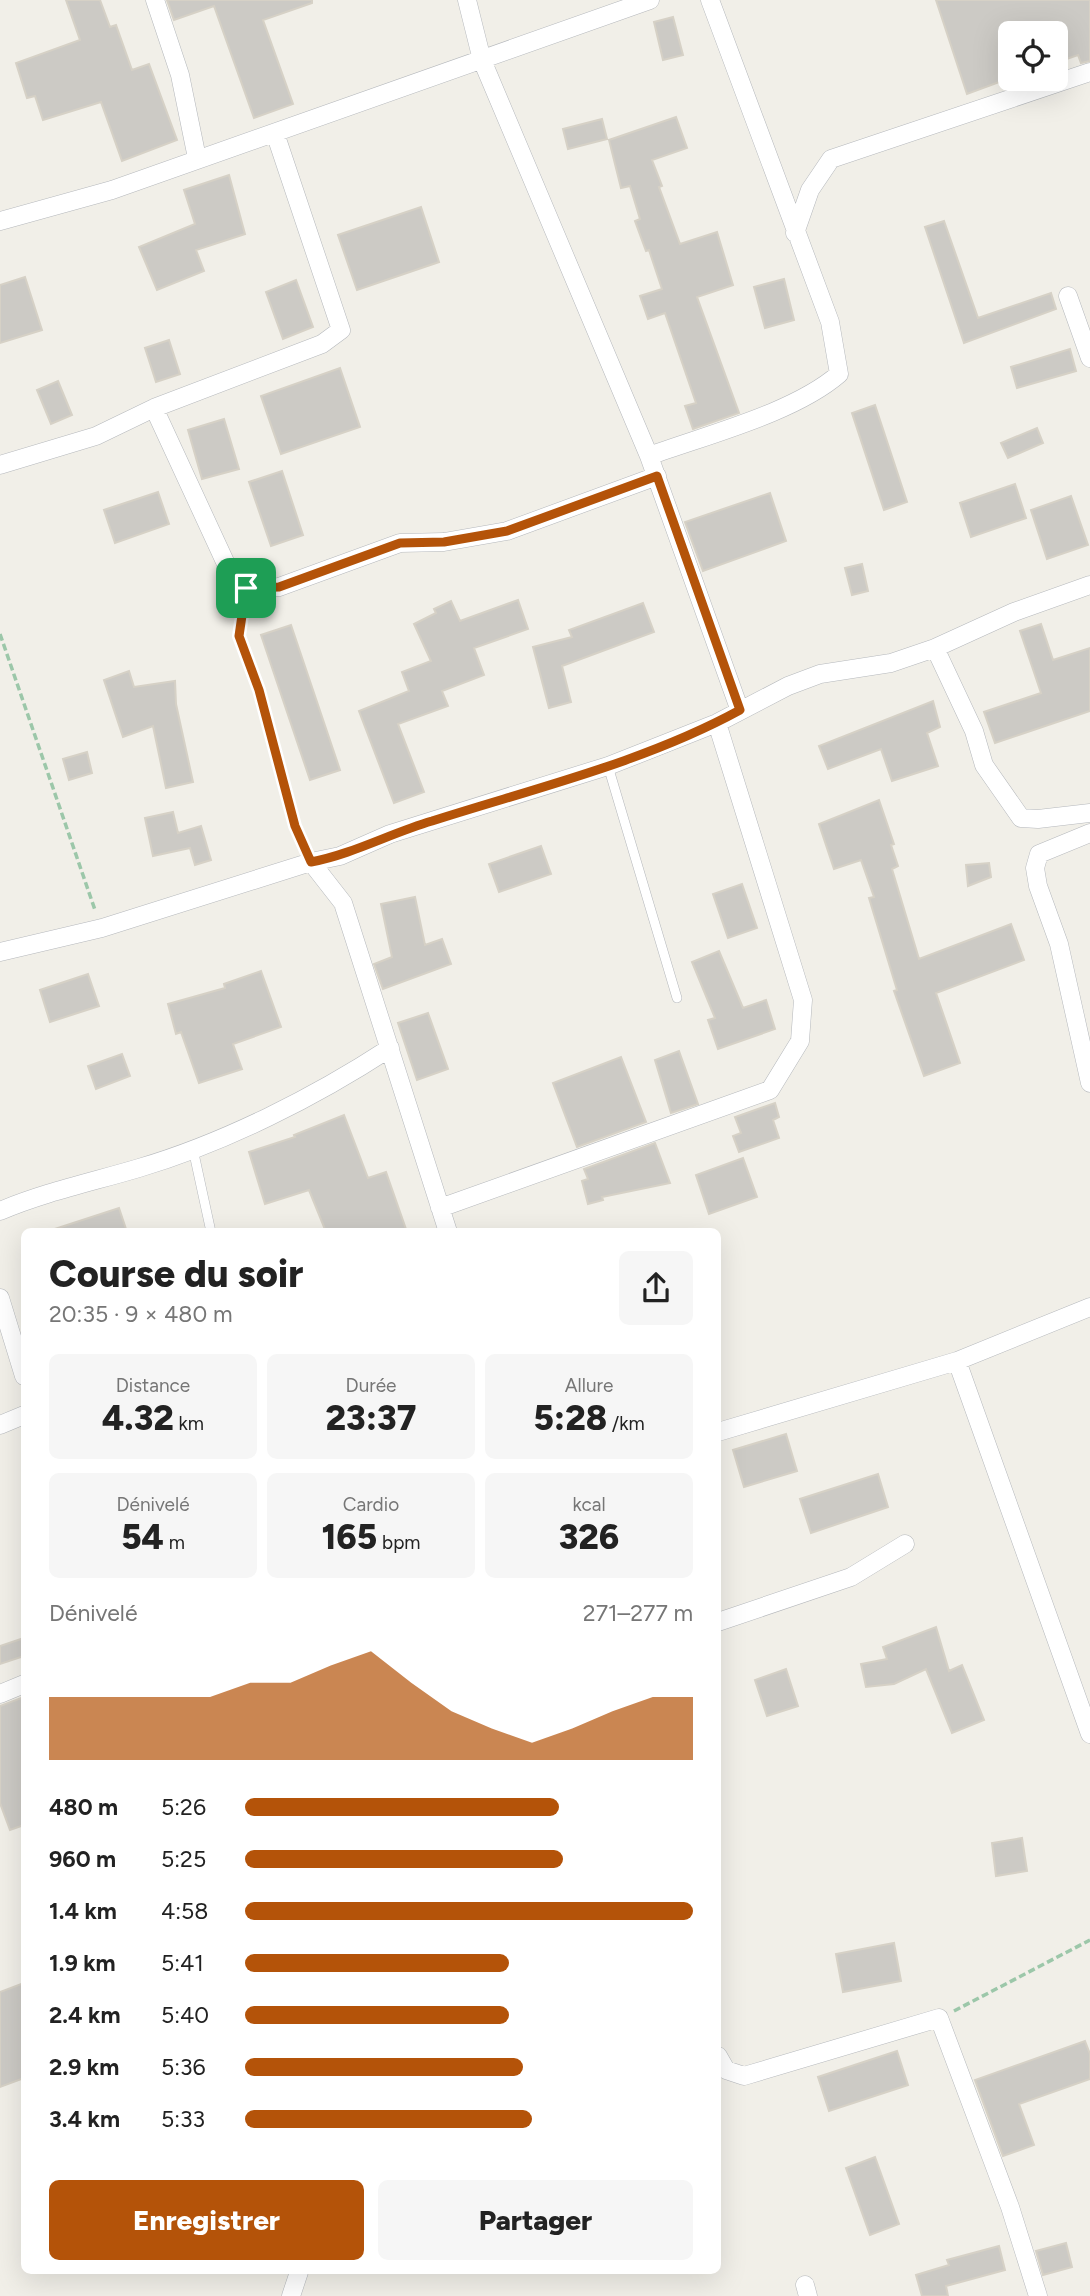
<!DOCTYPE html>
<html lang="fr">
<head>
<meta charset="utf-8">
<style>
  :root { --surface:#fff; --page:#f6f6f6; --text:#222; --muted:#767676; --accent:#b45309 }
  body { margin:0; font-family:Figtree,sans-serif; background:var(--page); color:var(--text); height:100vh; display:flex; flex-direction:column; font-size:26px; white-space:nowrap }
  * { box-sizing:border-box; margin:0 }
  p { font-size:23px; color:var(--muted) }
  .icon { flex:none; width:38px; height:38px; fill:none; stroke:currentColor; stroke-width:2; stroke-linecap:round; stroke-linejoin:round }
  .map { position:relative; flex:1; overflow:hidden }
  .side { position:absolute; left:21px; top:1228px; width:700px; height:1046px; display:flex; flex-direction:column; background:var(--surface); border-radius:10px; box-shadow:0 7px 28px #0002 }
  .side>* { flex:none }
  .tools { position:absolute; left:998px; top:21px; display:grid; gap:14px }
  .tools a { display:grid; place-items:center; width:70px; height:70px; border-radius:10px; background:var(--surface); box-shadow:0 7px 28px #0002; font-size:35px }
  .pin { position:absolute; display:grid; place-items:center; width:60px; height:60px; color:#fff; margin:-30px; border-radius:14px; box-shadow:0 4px 10px #0006 }
  .round { display:grid; place-items:center; flex:none; width:74px; height:74px; border-radius:10px; background:var(--page) }
  .summary { display:flex; align-items:center; justify-content:space-between; height:119px; padding:0 28px }
  h1 { font-size:38px; font-weight:800; line-height:52px }
  .figures { display:grid; grid-template-columns:repeat(3,1fr); gap:10px; height:119px; padding:7px 28px }
  .figures div { display:grid; align-content:center; border-radius:10px; background:var(--page); text-align:center }
  .figures b { font-size:35px; font-weight:800 }
  .figures small { font-size:19px; font-weight:400 }
  .figures p { font-size:19px }
  .chart { height:196px; padding:14px 28px }
  .chart p { display:flex; justify-content:space-between }
  .chart svg { width:100%; height:126px; margin-top:7px; fill:var(--accent); opacity:.7 }
  .primary-button { display:flex; gap:14px; margin-top:auto; padding:14px 28px }
  .primary-button a { flex:1; height:80px; border-radius:10px; background:var(--accent); color:#fff; font-size:28px; font-weight:800; line-height:80px; text-align:center }
  .primary-button a+a { background:var(--page); color:var(--text) }
  ul { padding:0 28px; list-style:none; font-size:23px }
  li { display:grid; grid-template-columns:112px 84px 1fr; align-items:center; height:52px }
  li i { height:18px; border-radius:9px; background:var(--accent) }
  .map>svg:first-child { display:block }
  .building { fill:#cccac5; stroke:#d6d1c6; stroke-width:2 }
  .lines { fill:none; stroke-linecap:round; stroke-linejoin:round }
  .lane-casing { stroke:#b5b8bc; stroke-width:10 }
  .street-casing { stroke:#b5b8bc; stroke-width:19 }
  .path { stroke:#9cc7a9; stroke-width:3.5; stroke-dasharray:7 3.5; stroke-linecap:butt }
  .lane { stroke:#fff; stroke-width:9 }
  .street { stroke:#fff; stroke-width:18 }
  .route-casing { stroke:#fff; stroke-width:14 }
  .route { stroke:#b45309; stroke-width:9 }
</style>
</head>
<body>
<div class="map">
<svg width="1090" height="2296" viewBox="0 0 1090 2296">
  <rect width="100%" height="100%" fill="#f1efe8"/>
  <path class="building" d="M66,0H100L110,27L116,25L132,70L149,64L177,140L122,161L101,102L43,120L35,96L27,98L16,63L80,40Z
    M167,0H312V3L263,20L293,104L254,118L214,6L174,20Z
    M936,0H1090V61L1081,63L1078,55L1055,63V33H1010V78L967,94Z
    M673,17L683,55L663,60L654,22Z
    M676,117L687,148L652,160L662,186L659,187L680,244L717,232L733,285L697,297L739,413L693,429L685,406L696,403L665,313L648,319L640,296L662,289L649,250L646,251L635,221L640,219L630,186L621,188L609,140Z
    M602,119L607,139L568,149L563,129Z
    M229,175L245,234L196,250L204,271L157,290L139,247L195,224L184,190Z
    M421,207L439,262L357,290L338,235Z
    M944,221L978,318L1051,293L1056,309L964,343L925,227Z
    M25,277L42,330L0,343V285Z
    M784,279L794,320L765,328L754,287Z
    M296,280L313,327L283,339L266,292Z
    M169,340L180,374L156,382L145,348Z
    M1070,349L1076,371L1017,388L1011,367Z
    M340,368L360,427L281,454L261,396Z
    M58,381L72,415L51,424L37,390Z
    M875,405L907,502L884,510L852,413Z
    M224,419L239,469L202,479L188,430Z
    M1037,428L1043,443L1008,458L1001,443Z
    M282,471L303,535L271,546L249,482Z
    M1015,484L1026,518L971,537L960,503Z
    M158,492L169,524L115,543L104,510Z
    M770,493L786,541L703,571L685,522Z
    M1071,496L1088,545L1047,559L1031,510Z
    M862,564L868,591L852,595L845,568Z
    M518,600L528,629L474,648L484,675L442,691L448,706L398,724L424,792L394,803L359,711L409,691L402,672L431,661L414,624L436,613L434,609L451,601L460,621Z
    M643,603L654,632L562,666L571,702L549,708L533,647L572,637L569,630Z
    M1041,624L1053,660L1090,648V711L995,743L984,712L1041,693L1020,631Z
    M291,625L340,770L310,780L261,635Z
    M129,671L134,687L175,681L176,704L193,782L166,788L153,726L123,737L104,680Z
    M933,701L940,727L927,733L938,766L892,781L881,749L828,769L819,746Z
    M87,752L92,773L69,780L63,759Z
    M879,800L894,844L891,845L898,866L892,869L919,959L1011,924L1024,960L936,993L960,1063L924,1076L894,991L897,990L869,898L874,897L861,860L834,869L819,824Z
    M173,812L178,833L201,826L211,860L195,865L190,848L153,856L145,818Z
    M541,846L551,874L499,892L489,864Z
    M989,863L991,877L968,886L966,865Z
    M742,884L757,928L728,938L713,894Z
    M415,897L425,945L442,939L451,964L383,989L374,964L392,957L381,904Z
    M719,951L743,1008L766,1000L775,1029L718,1049L708,1020L715,1018L692,962Z
    M261,971L281,1027L233,1044L242,1069L199,1083L181,1032L176,1034L168,1004L225,988L224,984Z
    M88,974L99,1006L50,1022L40,990Z
    M428,1013L448,1069L417,1080L398,1023Z
    M679,1051L698,1104L671,1113L655,1060Z
    M122,1054L130,1076L96,1089L88,1066Z
    M621,1057L646,1122L577,1147L553,1083Z
    M775,1103L779,1117L773,1120L779,1138L739,1152L733,1136L741,1133L735,1117Z
    M344,1115L368,1178L386,1172L407,1232H326L309,1190L265,1204L249,1152L295,1137L294,1135Z
    M655,1143L670,1183L602,1197L603,1200L588,1204L582,1181L588,1179L584,1169Z
    M743,1158L757,1197L709,1214L696,1175Z
    M119,1208L127,1232H56L55,1229Z
    M786,1434L797,1471L744,1487L733,1450Z
    M878,1474L888,1507L811,1533L800,1499Z
    M936,1627L949,1671L962,1665L984,1720L952,1733L926,1669L894,1684L866,1687L861,1664L887,1659L883,1647Z
    M24,1638V1656L0,1664V1646Z
    M786,1669L798,1706L767,1716L755,1680Z
    M24,1697V1825L10,1830L0,1803V1706Z
    M1022,1838L1027,1871L996,1876L992,1843Z
    M894,1943L901,1981L843,1992L836,1954Z
    M24,1983V2078L0,2087V1992Z
    M1085,2041L1090,2054V2079L1019,2104L1034,2145L1003,2156L975,2080Z
    M897,2051L908,2085L829,2111L818,2077Z
    M875,2157L899,2224L870,2235L846,2168Z
    M1066,2243L1072,2267L1043,2275L1036,2251Z
    M999,2246L1005,2270L946,2286L948,2296H922L916,2275L949,2265L947,2260Z"/>
  <g class="lines">
    <defs>
      <path id="lane" d="M608,766L677,998
        M193,1149L211,1232"/>
      <path id="street" d="M155,0L180,75L197,158
        M467,0L482,60L649,456L740,711
        M0,221L112,190L650,0
        M795,233L810,190L831,159L1090,72
        M1068,296L1090,358
        M154,408L227,566L246,588L279,587L400,543L444,542L507,531L657,476
        M649,456C706,435 794,413 839,374L830,322L710,0
        M0,465L96,436L154,408L322,344L341,330L275,133
        M935,648L974,731L984,765L1021,818L1038,819L1090,813
        M1090,833L1039,854L1035,868L1038,886L1059,944L1090,1083
        M311,862L343,903L448,1232
        M0,952L102,928L311,862L340,856L390,834L608,766L717,723L788,686L820,674L891,663L935,648L1014,612L1090,585
        M440,1208L770,1090L800,1041L803,1000L717,723
        M0,1211C45,1192 92,1182 139,1168C224,1143 315,1097 390,1048
        M0,1298L24,1376
        M957,1361L1090,1734
        M0,1425L24,1415
        M718,1432L957,1361L1090,1307
        M718,1622L851,1577L905,1544
        M0,1694L24,1684
        M718,2056L726,2070L744,2076L939,2018L1010,2207L1038,2296
        M805,2285L808,2296
        M291,2296L299,2272"/>
    </defs>
    <use href="#lane" class="lane-casing"/>
    <use href="#street" class="street-casing"/>
    <path class="path" d="M243,606L239,636L259,690L295,826L304,847
      M0,634L95,910
      M954,2011L1090,1940"/>
    <use href="#lane" class="lane"/>
    <use href="#street" class="street"/>
  </g>
  <g class="lines">
    <defs>
      <path id="route" d="M657,476L740,710C645,762 535,788 432,821C391,833 353,854 311,862L295,826L259,690L239,636L246,588L279,587L400,543L444,542L507,531Z"/>
    </defs>
    <use href="#route" class="route-casing"/>
    <use href="#route" class="route"/>
  </g>
</svg>
<div class="tools">
<a><svg class="icon" aria-label="locate" viewBox="0 0 24 24"><circle cx="12" cy="12" r="6"/><path d="M12 2v4M12 18v4M2 12h4M18 12h4"/></svg></a>
</div>
<div class="pin" style="left:246px;top:588px;background:#1e9e55"><svg class="icon" aria-label="arrive" viewBox="0 0 24 24"><path d="M6 21V4h12l-3 4 3 4H6"/></svg></div>
<section class="side">
<div class="summary"><div><h1>Course du soir</h1><p>20:35 · 9 × 480 m</p></div><a class="round"><svg class="icon" aria-label="share" viewBox="0 0 24 24"><path d="M12 15V3M7 8l5-5 5 5M5 13v7h14v-7"/></svg></a></div>
<div class="figures">
<div><p>Distance</p><b>4.32<small> km</small></b></div>
<div><p>Durée</p><b>23:37</b></div>
<div><p>Allure</p><b>5:28<small> /km</small></b></div>
</div>
<div class="figures">
<div><p>Dénivelé</p><b>54<small> m</small></b></div>
<div><p>Cardio</p><b>165<small> bpm</small></b></div>
<div><p>kcal</p><b>326</b></div>
</div>
<div class="chart"><p><span>Dénivelé</span>271–277 m</p>
<svg viewBox="0 0 160 44" preserveAspectRatio="none"><path d="M0 44V22L10 22L20 22L30 22L40 22L50 17L60 17L70 11L80 6L90 17L100 27L110 33L120 38L130 33L140 27L150 22L160 22V44z"/></svg>
</div>
<ul>
<li><b>480 m</b>5:26<i style="width:70%"></i></li>
<li><b>960 m</b>5:25<i style="width:71%"></i></li>
<li><b>1.4 km</b>4:58<i style="width:100%"></i></li>
<li><b>1.9 km</b>5:41<i style="width:59%"></i></li>
<li><b>2.4 km</b>5:40<i style="width:59%"></i></li>
<li><b>2.9 km</b>5:36<i style="width:62%"></i></li>
<li><b>3.4 km</b>5:33<i style="width:64%"></i></li>
</ul>
<div class="primary-button"><a>Enregistrer</a><a>Partager</a></div>
</section>
</div>
</body>
</html>
